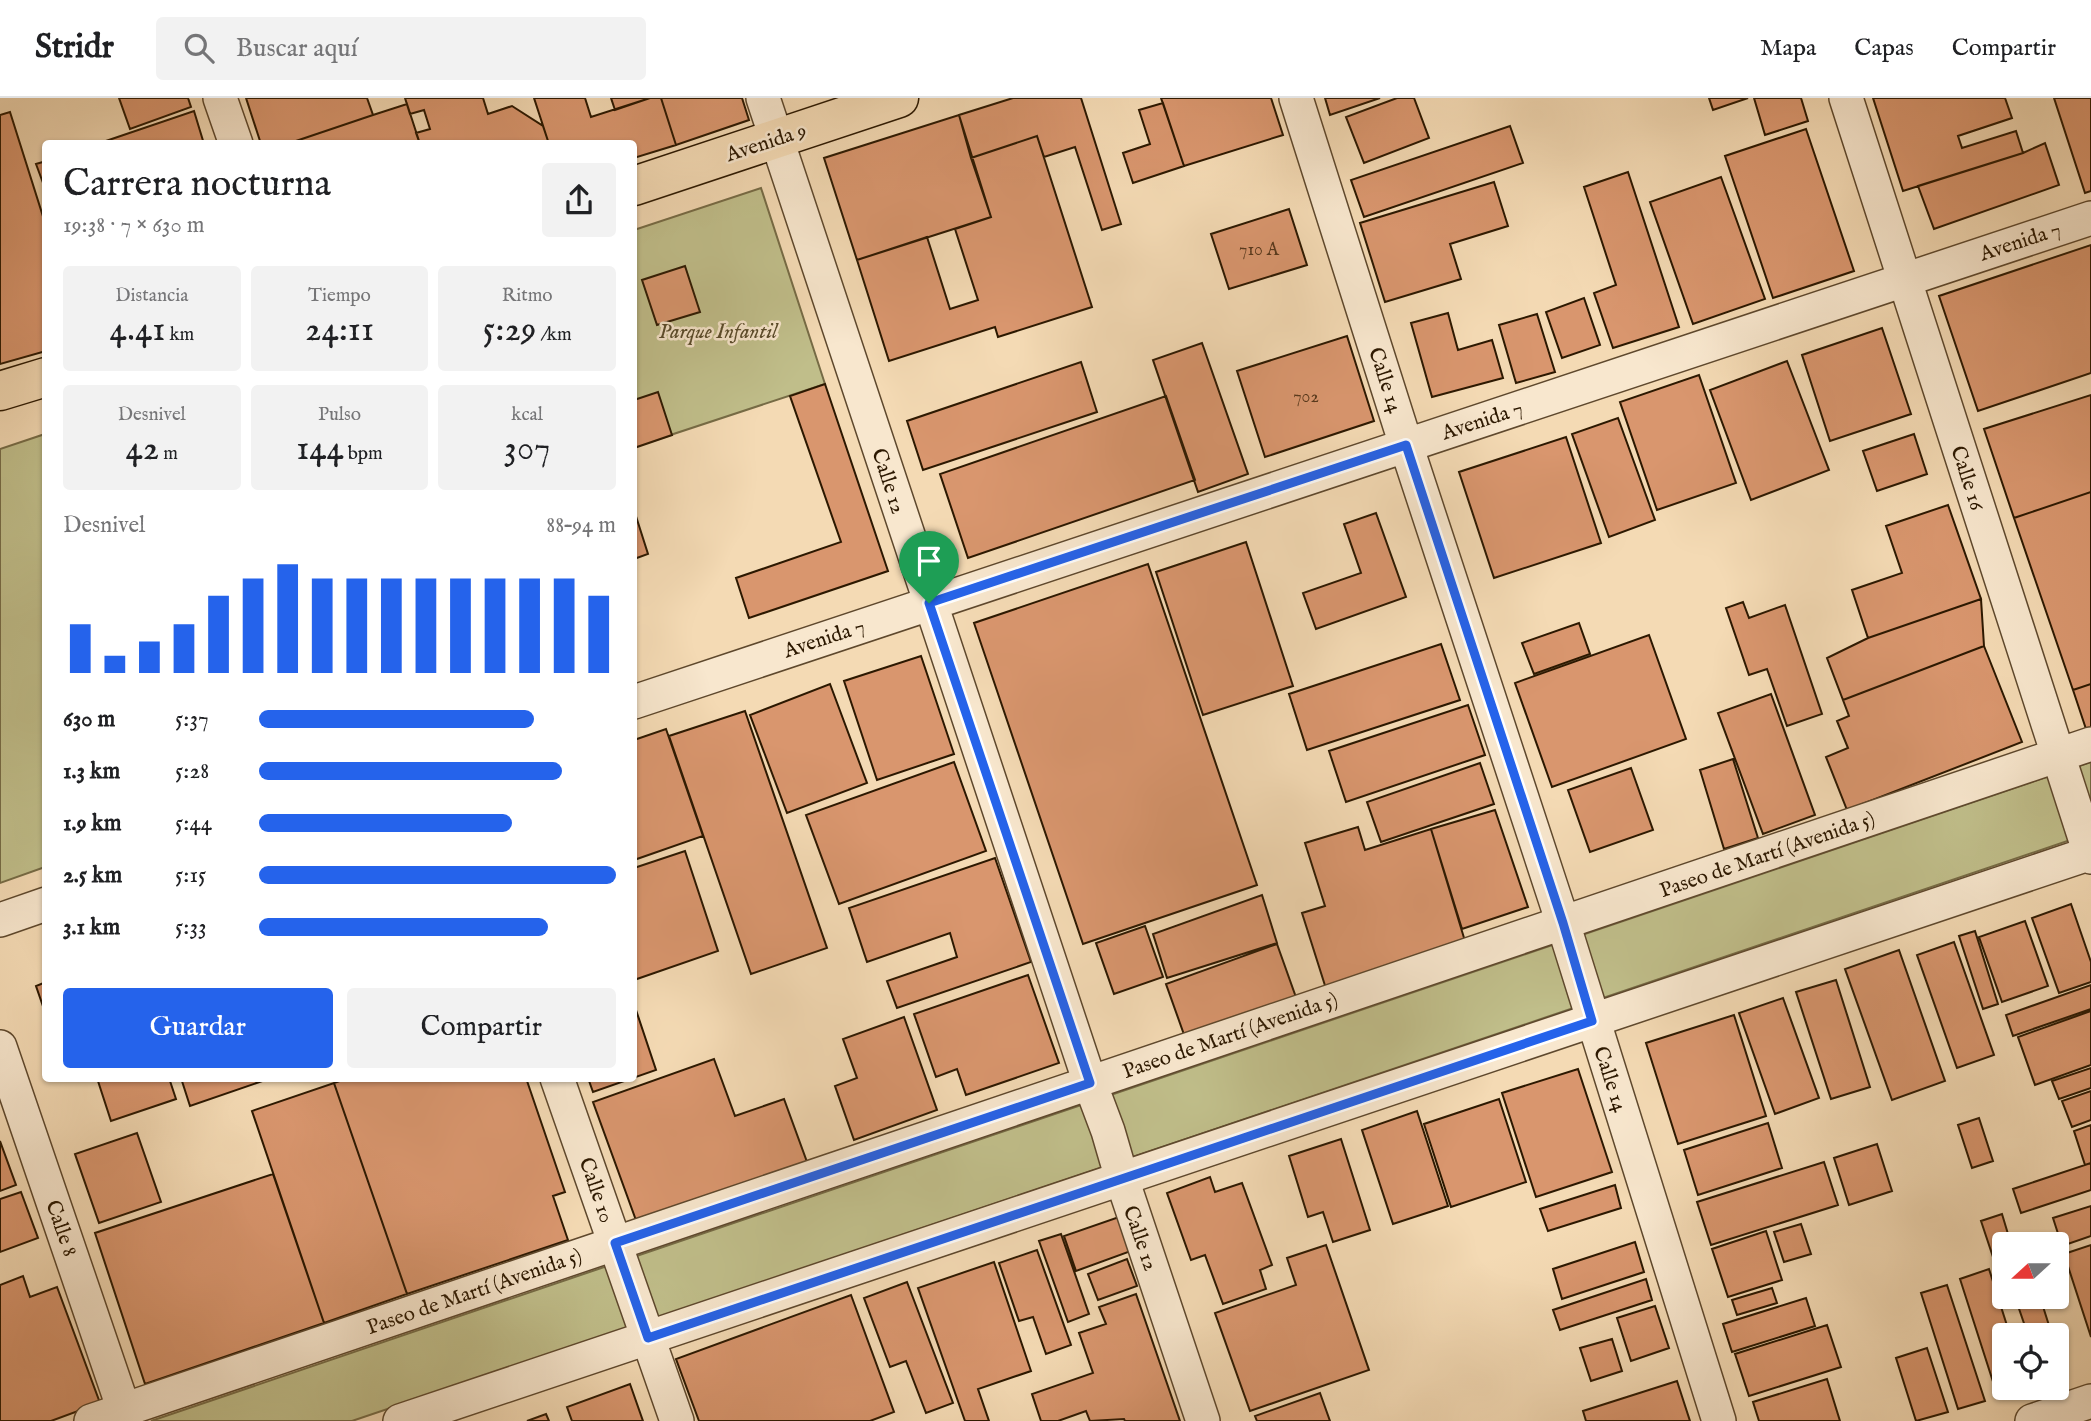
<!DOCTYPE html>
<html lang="es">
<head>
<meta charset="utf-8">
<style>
  :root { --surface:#fff; --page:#f2f2f2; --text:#202124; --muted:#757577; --line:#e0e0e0; --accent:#2563eb }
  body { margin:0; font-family:"IM FELL English",serif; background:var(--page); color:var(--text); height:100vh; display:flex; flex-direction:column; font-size:26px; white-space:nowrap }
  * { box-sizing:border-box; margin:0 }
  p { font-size:23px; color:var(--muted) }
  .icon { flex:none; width:38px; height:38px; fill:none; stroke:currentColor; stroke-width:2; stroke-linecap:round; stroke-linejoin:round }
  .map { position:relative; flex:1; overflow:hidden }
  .details { position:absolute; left:42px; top:42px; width:595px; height:942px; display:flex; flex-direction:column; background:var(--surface); border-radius:7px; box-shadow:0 2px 5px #0004 }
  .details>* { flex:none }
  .needle { width:46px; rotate:249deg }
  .controls { position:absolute; left:1992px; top:1134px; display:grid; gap:14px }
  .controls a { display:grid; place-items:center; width:77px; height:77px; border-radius:7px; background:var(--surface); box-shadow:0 2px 5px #0004; font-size:35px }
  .pin { position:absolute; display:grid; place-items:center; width:60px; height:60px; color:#fff; margin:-72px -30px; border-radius:50% 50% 50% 0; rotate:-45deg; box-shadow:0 0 7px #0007 }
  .pin .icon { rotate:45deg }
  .round { display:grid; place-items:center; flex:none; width:74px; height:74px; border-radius:7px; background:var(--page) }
  .summary { display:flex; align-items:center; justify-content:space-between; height:119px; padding:0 21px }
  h1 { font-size:38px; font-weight:600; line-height:52px }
  .stats { display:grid; grid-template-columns:repeat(3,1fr); gap:10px; height:119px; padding:7px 21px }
  .stats div { display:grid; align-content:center; border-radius:7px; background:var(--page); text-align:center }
  .stats b { font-size:35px; font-weight:600 }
  .stats small { font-size:19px; font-weight:400 }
  .stats p { font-size:19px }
  .chart { height:196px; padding:14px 21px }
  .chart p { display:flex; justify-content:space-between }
  .chart svg { width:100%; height:126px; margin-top:7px; stroke:var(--accent); stroke-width:6 }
  .primary-button { display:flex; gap:14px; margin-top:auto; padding:14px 21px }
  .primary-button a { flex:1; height:80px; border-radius:7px; background:var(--accent); color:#fff; font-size:28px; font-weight:600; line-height:80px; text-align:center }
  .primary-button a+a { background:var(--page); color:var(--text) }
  ul { padding:0 21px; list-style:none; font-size:23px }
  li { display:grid; grid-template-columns:112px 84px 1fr; align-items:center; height:52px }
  li i { height:18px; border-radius:9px; background:var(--accent) }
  header { display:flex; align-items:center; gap:42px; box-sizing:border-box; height:98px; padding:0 35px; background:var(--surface); border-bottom:2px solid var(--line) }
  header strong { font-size:33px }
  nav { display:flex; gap:38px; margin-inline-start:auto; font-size:24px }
  .search { width:490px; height:63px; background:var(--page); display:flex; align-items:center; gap:18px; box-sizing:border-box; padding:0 24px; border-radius:7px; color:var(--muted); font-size:26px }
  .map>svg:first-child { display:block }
  .green { fill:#c0be8a; stroke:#766b45; stroke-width:2 }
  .building { fill:#d9966e; stroke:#2c1800; stroke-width:2 }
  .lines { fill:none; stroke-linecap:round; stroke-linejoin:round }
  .minor-casing { stroke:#5e482d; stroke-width:36 }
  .major-casing { stroke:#2c1800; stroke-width:41 }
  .minor { stroke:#f8e7ce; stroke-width:33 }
  .major { stroke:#f4dab4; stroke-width:38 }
  .route-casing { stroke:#fff; stroke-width:14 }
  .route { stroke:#2563eb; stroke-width:9 }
  .labels { text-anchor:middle; stroke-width:5; stroke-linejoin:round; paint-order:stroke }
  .number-label { font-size:18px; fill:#57381c }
  .street-label { font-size:21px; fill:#2c1800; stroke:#f8e7ce }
  .park-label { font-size:21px; font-style:italic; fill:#584a29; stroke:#f8e7ce }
</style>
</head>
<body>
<header>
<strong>Stridr</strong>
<div class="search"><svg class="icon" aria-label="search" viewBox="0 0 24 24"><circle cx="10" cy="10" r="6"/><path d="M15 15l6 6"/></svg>Buscar aquí</div>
<nav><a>Mapa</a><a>Capas</a><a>Compartir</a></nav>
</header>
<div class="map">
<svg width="2091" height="1323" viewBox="0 0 2091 1323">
  <rect width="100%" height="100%" fill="#f4dab4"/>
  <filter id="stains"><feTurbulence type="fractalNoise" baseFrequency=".00286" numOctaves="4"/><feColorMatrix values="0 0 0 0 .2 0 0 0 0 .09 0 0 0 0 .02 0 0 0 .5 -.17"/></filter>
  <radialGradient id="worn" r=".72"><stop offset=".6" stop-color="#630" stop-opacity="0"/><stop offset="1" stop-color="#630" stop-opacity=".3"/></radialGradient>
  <path class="green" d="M761,90L825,286L634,349V132Z
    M45,336V769L0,785V351Z
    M2091,664V735L352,1323H151Z"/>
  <path class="building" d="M119,0H188L191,9L130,31Z
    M246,0H367L373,17L287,46H261Z
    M405,0H483L488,16L512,8L543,28L549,46H420L416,35L430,31L424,12L410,16Z
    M534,0H585L591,19L650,0H661L676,47L634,60V46H549Z
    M611,0H650L615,12Z
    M661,0H742L749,22L676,47Z
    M1013,0H1081L1121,126L1102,132L1075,49L1044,59L1037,38L971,60L959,17Z
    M1161,0H1271L1283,37L1184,68Z
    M1325,0H1380L1330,17Z
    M1397,0H1414L1429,40L1364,65L1346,19Z
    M1709,0H1748L1713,12Z
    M1754,0H1801L1808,23L1765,37Z
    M1873,0H2005L2012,20L1958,38L1962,50L2016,33L2023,55L1903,93Z
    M2054,0H2091V93L2085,95Z
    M1163,5L1184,68L1133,85L1123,55L1150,46L1139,12Z
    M407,6L420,46H287L373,17Z
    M194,13L204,46H97Z
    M10,14L46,128V253L0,266V17Z
    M959,17L991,119L857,162L824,60Z
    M1510,28L1523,65L1364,119L1351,82Z
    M1806,31L1854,173L1773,200L1725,58Z
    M1037,38L1092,209L998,239L995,229L889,263L857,162L927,139L950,211L978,202L955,131L991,119L971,60Z
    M2045,45L2059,87L1934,131L1918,88L2023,55Z
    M46,63V93L36,66Z
    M1628,74L1679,229L1613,250L1594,195L1616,187L1584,89Z
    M1721,79L1765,201L1693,226L1650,104Z
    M1494,84L1508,128L1450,146L1461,181L1385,204L1360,125Z
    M1289,111L1307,167L1229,191L1211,136Z
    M2091,147V275L1978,313L1939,198Z
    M685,168L700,214L657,227L642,182Z
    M1584,200L1600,247L1562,260L1546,214Z
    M1448,215L1458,252L1492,242L1503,280L1432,299L1411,225Z
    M1537,216L1555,274L1516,285L1499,227Z
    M1882,230L1911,316L1830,343L1802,257Z
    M1347,238L1374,323L1265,359L1237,273Z
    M1202,245L1248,376L1198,394L1153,262Z
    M1787,263L1829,372L1751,402L1710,292Z
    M1081,264L1097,314L923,372L907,323Z
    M1699,277L1736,385L1657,412L1620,304Z
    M825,286L888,473L749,520L736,480L841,444L790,298Z
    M658,294L672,337L634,350V302Z
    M2091,297V394L2014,420L1984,331Z
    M1166,298L1195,382L968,460L940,376Z
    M1618,320L1655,422L1609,439L1572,336Z
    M1914,336L1927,376L1877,393L1863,353Z
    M1566,339L1601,445L1494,480L1459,374Z
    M2091,394V586L2073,592L2014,420Z
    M1948,407L1981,501L1868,540L1852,492L1902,475L1886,428Z
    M634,412L648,456L634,461Z
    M1376,415L1406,499L1316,531L1303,495L1361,475L1344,426Z
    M1246,444L1293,588L1203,617L1156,474Z
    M1148,466L1257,787L1083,846L974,525Z
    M1981,501L1984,548L1843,602L1827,560L1868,540Z
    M1743,504L1749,520L1785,507L1822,616L1787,628L1767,571L1749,577L1726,510Z
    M1579,525L1590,556L1534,576L1522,545Z
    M1649,537L1686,641L1552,689L1515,585Z
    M1441,546L1460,602L1307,652L1289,596Z
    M1984,548L2022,644L1847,712L1826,659L1848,650L1837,623L1849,618L1843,602Z
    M921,558L954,656L877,682L844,583Z
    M830,586L867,685L787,715L750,617Z
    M2091,586V636L2088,637L2073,592Z
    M1771,596L1815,717L1763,736L1718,615Z
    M1468,607L1485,657L1346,704L1329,653Z
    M745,613L827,850L751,876L669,638Z
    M666,631L703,738L634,762V642Z
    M1733,661L1758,740L1724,751L1700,672Z
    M954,664L986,753L839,806L806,717Z
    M1480,665L1494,706L1381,744L1367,704Z
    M1631,670L1653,732L1590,754L1568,692Z
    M1495,712L1528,809L1462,831L1431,731Z
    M1358,729L1365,752L1431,731L1468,853L1328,897L1302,815L1325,808L1305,745Z
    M685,753L718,853L634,882V770Z
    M995,760L1031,864L897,910L887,883L957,859L950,835L867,864L849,810Z
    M1262,797L1277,845L1167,880L1153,836Z
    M2071,806L2091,864V884L2059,895L2032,820Z
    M2025,823L2048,888L2002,904L1979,839Z
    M1145,828L1163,879L1114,896L1096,845Z
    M1975,833L1998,906L1983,911L1959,838Z
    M1954,844L1994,957L1957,970L1917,857Z
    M1277,846L1298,905L1187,945L1166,886Z
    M1899,852L1945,983L1892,1002L1845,871Z
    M1028,877L1059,965L966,997L957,971L936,979L914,916Z
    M1836,882L1870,989L1831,1001L1796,894Z
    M46,884V917L36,888Z
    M2091,887V911L2013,938L2006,917Z
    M1783,900L1819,1000L1775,1016L1739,915Z
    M634,906L656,972L593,994L588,980H634Z
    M2091,913V967L2035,987L2018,939Z
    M1734,917L1766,1018L1678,1046L1646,945Z
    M904,919L937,1012L854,1042L835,988L857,980L843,941Z
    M714,961L735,1018L784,1001L807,1064L637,1125L593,1004Z
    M2091,970V990L2059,1001L2052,983Z
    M1578,971L1612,1074L1536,1099L1502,995Z
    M97,980H169L176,1001L111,1023Z
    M181,980H271L190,1008Z
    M348,980H526L565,1094L553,1098L568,1142L407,1196L334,985Z
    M334,985L407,1196L324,1225L252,1013Z
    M2091,993V1022L2072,1029L2062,1003Z
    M1499,1001L1526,1084L1451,1109L1424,1026Z
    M1417,1013L1448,1108L1393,1126L1362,1032Z
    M1979,1020L1993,1063L1972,1070L1958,1027Z
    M1768,1025L1782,1070L1698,1097L1684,1052Z
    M2091,1027V1065L2085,1067L2074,1033Z
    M137,1035L161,1104L99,1125L75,1056Z
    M1341,1041L1370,1132L1333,1144L1323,1114L1308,1119L1289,1058Z
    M0,1043L16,1087L0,1093Z
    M1877,1046L1892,1093L1849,1107L1834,1060Z
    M1824,1064L1838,1107L1711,1147L1697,1104Z
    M2091,1065V1092L2021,1115L2013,1091Z
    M273,1076L324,1225L145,1286L95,1135Z
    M1210,1079L1215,1094L1242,1085L1272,1167L1260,1172L1266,1191L1223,1206L1205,1157L1191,1162L1167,1095Z
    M1615,1087L1621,1110L1548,1133L1540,1111Z
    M21,1094L38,1140L0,1154V1101Z
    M2091,1108V1138L2062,1148L2053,1120Z
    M2002,1116L2011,1146H2004V1178L2000,1180L1981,1123Z
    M1119,1119L1131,1153L1076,1173L1064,1138Z
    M1801,1126L1811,1156L1784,1164L1774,1134Z
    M1766,1133L1782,1182L1728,1199L1712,1151Z
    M1061,1136L1089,1216L1068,1224L1039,1143Z
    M1635,1144L1644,1174L1562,1201L1553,1171Z
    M1326,1147L1369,1272L1250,1313L1215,1215L1296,1187L1287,1160Z
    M2091,1147V1239L2064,1156Z
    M1037,1152L1071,1247L1046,1256L1033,1219L1019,1223L999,1165Z
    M1127,1161L1137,1188L1098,1202L1088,1176Z
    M994,1164L1031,1273L978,1291L989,1323H965L918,1190Z
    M1989,1171L2010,1237H2004V1290H2006L1996,1293L1960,1181Z
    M23,1178L30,1199L57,1189L100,1305L51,1323H0V1187Z
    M1646,1181L1652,1202L1560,1232L1553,1212Z
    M907,1184L953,1305L926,1315L906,1263L890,1269L864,1200Z
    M1947,1187L1985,1303L1958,1311L1921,1195Z
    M1772,1190L1777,1205L1737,1217L1732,1202Z
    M1136,1196L1180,1323H1125L1124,1321L1090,1323L1086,1313L1058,1323H1041L1032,1296L1093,1275L1079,1235L1106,1226L1099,1209Z
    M851,1197L894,1314L870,1323H699L676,1261Z
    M2015,1199H2040L2052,1237H2028Z
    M1806,1200L1815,1228L1732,1254L1723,1226Z
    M1655,1208L1669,1250L1631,1263L1617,1220Z
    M1827,1227L1841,1269L1749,1298L1735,1256Z
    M1612,1241L1622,1273L1591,1283L1580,1250Z
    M1927,1250L1948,1314L1916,1323L1896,1260Z
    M2056,1250L2066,1280L2056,1283Z
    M1827,1281L1840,1323H1759L1753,1304Z
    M1677,1283L1690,1323H1586L1583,1313Z
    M630,1286L643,1323H572L567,1309Z
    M1320,1295L1330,1323H1257L1255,1318Z
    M546,1316L549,1323H527Z"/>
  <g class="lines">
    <defs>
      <path id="minor" d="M220,0L236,46
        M763,0L1090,985L1108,1033L1122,1081L1203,1323
        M1296,0L1406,347L1563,825L1719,1323
        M1846,0L2091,759
        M634,604L2091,120
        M0,822L46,806
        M0,949L124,1312
        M557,980L677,1323
        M91,1323L2091,646
        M400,1323L2091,755
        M2032,1323L2091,1303"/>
      <path id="major" d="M634,88L899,0
        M0,293L46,279"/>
    </defs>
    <use href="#minor" class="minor-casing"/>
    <use href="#major" class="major-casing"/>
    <use href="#minor" class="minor"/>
    <use href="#major" class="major"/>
  </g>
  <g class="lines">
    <defs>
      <path id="route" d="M1406,347L1563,825L1592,923L648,1240L615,1145L1090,985L929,505Z"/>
    </defs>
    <use href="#route" class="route-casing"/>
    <use href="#route" class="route"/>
  </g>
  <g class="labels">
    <g class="number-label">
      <text x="1259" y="157">710 A</text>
      <text x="1306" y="304">702</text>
    </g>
    <g class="street-label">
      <text transform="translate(766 44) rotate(-18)" y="7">Avenida 9</text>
      <text transform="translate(2020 143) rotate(-18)" y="7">Avenida 7</text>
      <text transform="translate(1386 282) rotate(72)" y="7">Calle 14</text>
      <text transform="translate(1482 322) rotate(-18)" y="7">Avenida 7</text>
      <text transform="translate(1968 380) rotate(72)" y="7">Calle 16</text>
      <text transform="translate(889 383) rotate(72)" y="7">Calle 12</text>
      <text transform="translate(824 540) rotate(-18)" y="7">Avenida 7</text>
      <text transform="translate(1767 756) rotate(-19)" y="7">Paseo de Martí (Avenida 5)</text>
      <text transform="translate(1230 937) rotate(-19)" y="7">Paseo de Martí (Avenida 5)</text>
      <text transform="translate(1611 981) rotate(72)" y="7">Calle 14</text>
      <text transform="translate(597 1092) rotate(71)" y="7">Calle 10</text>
      <text transform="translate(62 1130) rotate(71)" y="7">Calle 8</text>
      <text transform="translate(1141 1140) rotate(71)" y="7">Calle 12</text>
      <text transform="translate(474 1193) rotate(-19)" y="7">Paseo de Martí (Avenida 5)</text>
    </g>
    <g class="park-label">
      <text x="718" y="240">Parque Infantil</text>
    </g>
  </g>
  <rect width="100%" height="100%" filter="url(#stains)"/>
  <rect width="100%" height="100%" fill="url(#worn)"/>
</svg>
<div class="controls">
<a><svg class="needle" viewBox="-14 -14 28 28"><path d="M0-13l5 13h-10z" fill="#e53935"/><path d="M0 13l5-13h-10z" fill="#757577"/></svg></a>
<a><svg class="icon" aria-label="locate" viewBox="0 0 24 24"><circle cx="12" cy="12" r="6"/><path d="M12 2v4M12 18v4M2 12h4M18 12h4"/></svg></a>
</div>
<div class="pin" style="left:929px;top:505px;background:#1e9e55"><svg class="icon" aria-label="arrive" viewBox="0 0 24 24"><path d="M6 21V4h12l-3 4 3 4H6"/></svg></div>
<section class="details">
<div class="summary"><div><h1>Carrera nocturna</h1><p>19:38 · 7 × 630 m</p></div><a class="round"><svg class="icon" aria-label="share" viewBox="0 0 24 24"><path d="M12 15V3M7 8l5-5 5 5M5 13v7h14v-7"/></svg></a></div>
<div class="stats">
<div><p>Distancia</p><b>4.41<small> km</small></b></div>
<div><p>Tiempo</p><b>24:11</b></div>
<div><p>Ritmo</p><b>5:29<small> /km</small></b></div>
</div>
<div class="stats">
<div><p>Desnivel</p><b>42<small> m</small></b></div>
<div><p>Pulso</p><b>144<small> bpm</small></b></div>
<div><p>kcal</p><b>307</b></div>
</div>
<div class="chart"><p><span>Desnivel</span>88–94 m</p>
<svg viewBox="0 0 160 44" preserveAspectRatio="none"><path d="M5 44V27M15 44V38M25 44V33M35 44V27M45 44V17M55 44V11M65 44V6M75 44V11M85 44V11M95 44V11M105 44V11M115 44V11M125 44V11M135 44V11M145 44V11M155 44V17"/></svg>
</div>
<ul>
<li><b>630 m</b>5:37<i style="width:77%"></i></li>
<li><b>1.3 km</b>5:28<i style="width:85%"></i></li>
<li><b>1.9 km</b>5:44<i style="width:71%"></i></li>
<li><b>2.5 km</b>5:15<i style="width:100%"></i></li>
<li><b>3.1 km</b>5:33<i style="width:81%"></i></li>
</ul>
<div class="primary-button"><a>Guardar</a><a>Compartir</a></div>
</section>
</div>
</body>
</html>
